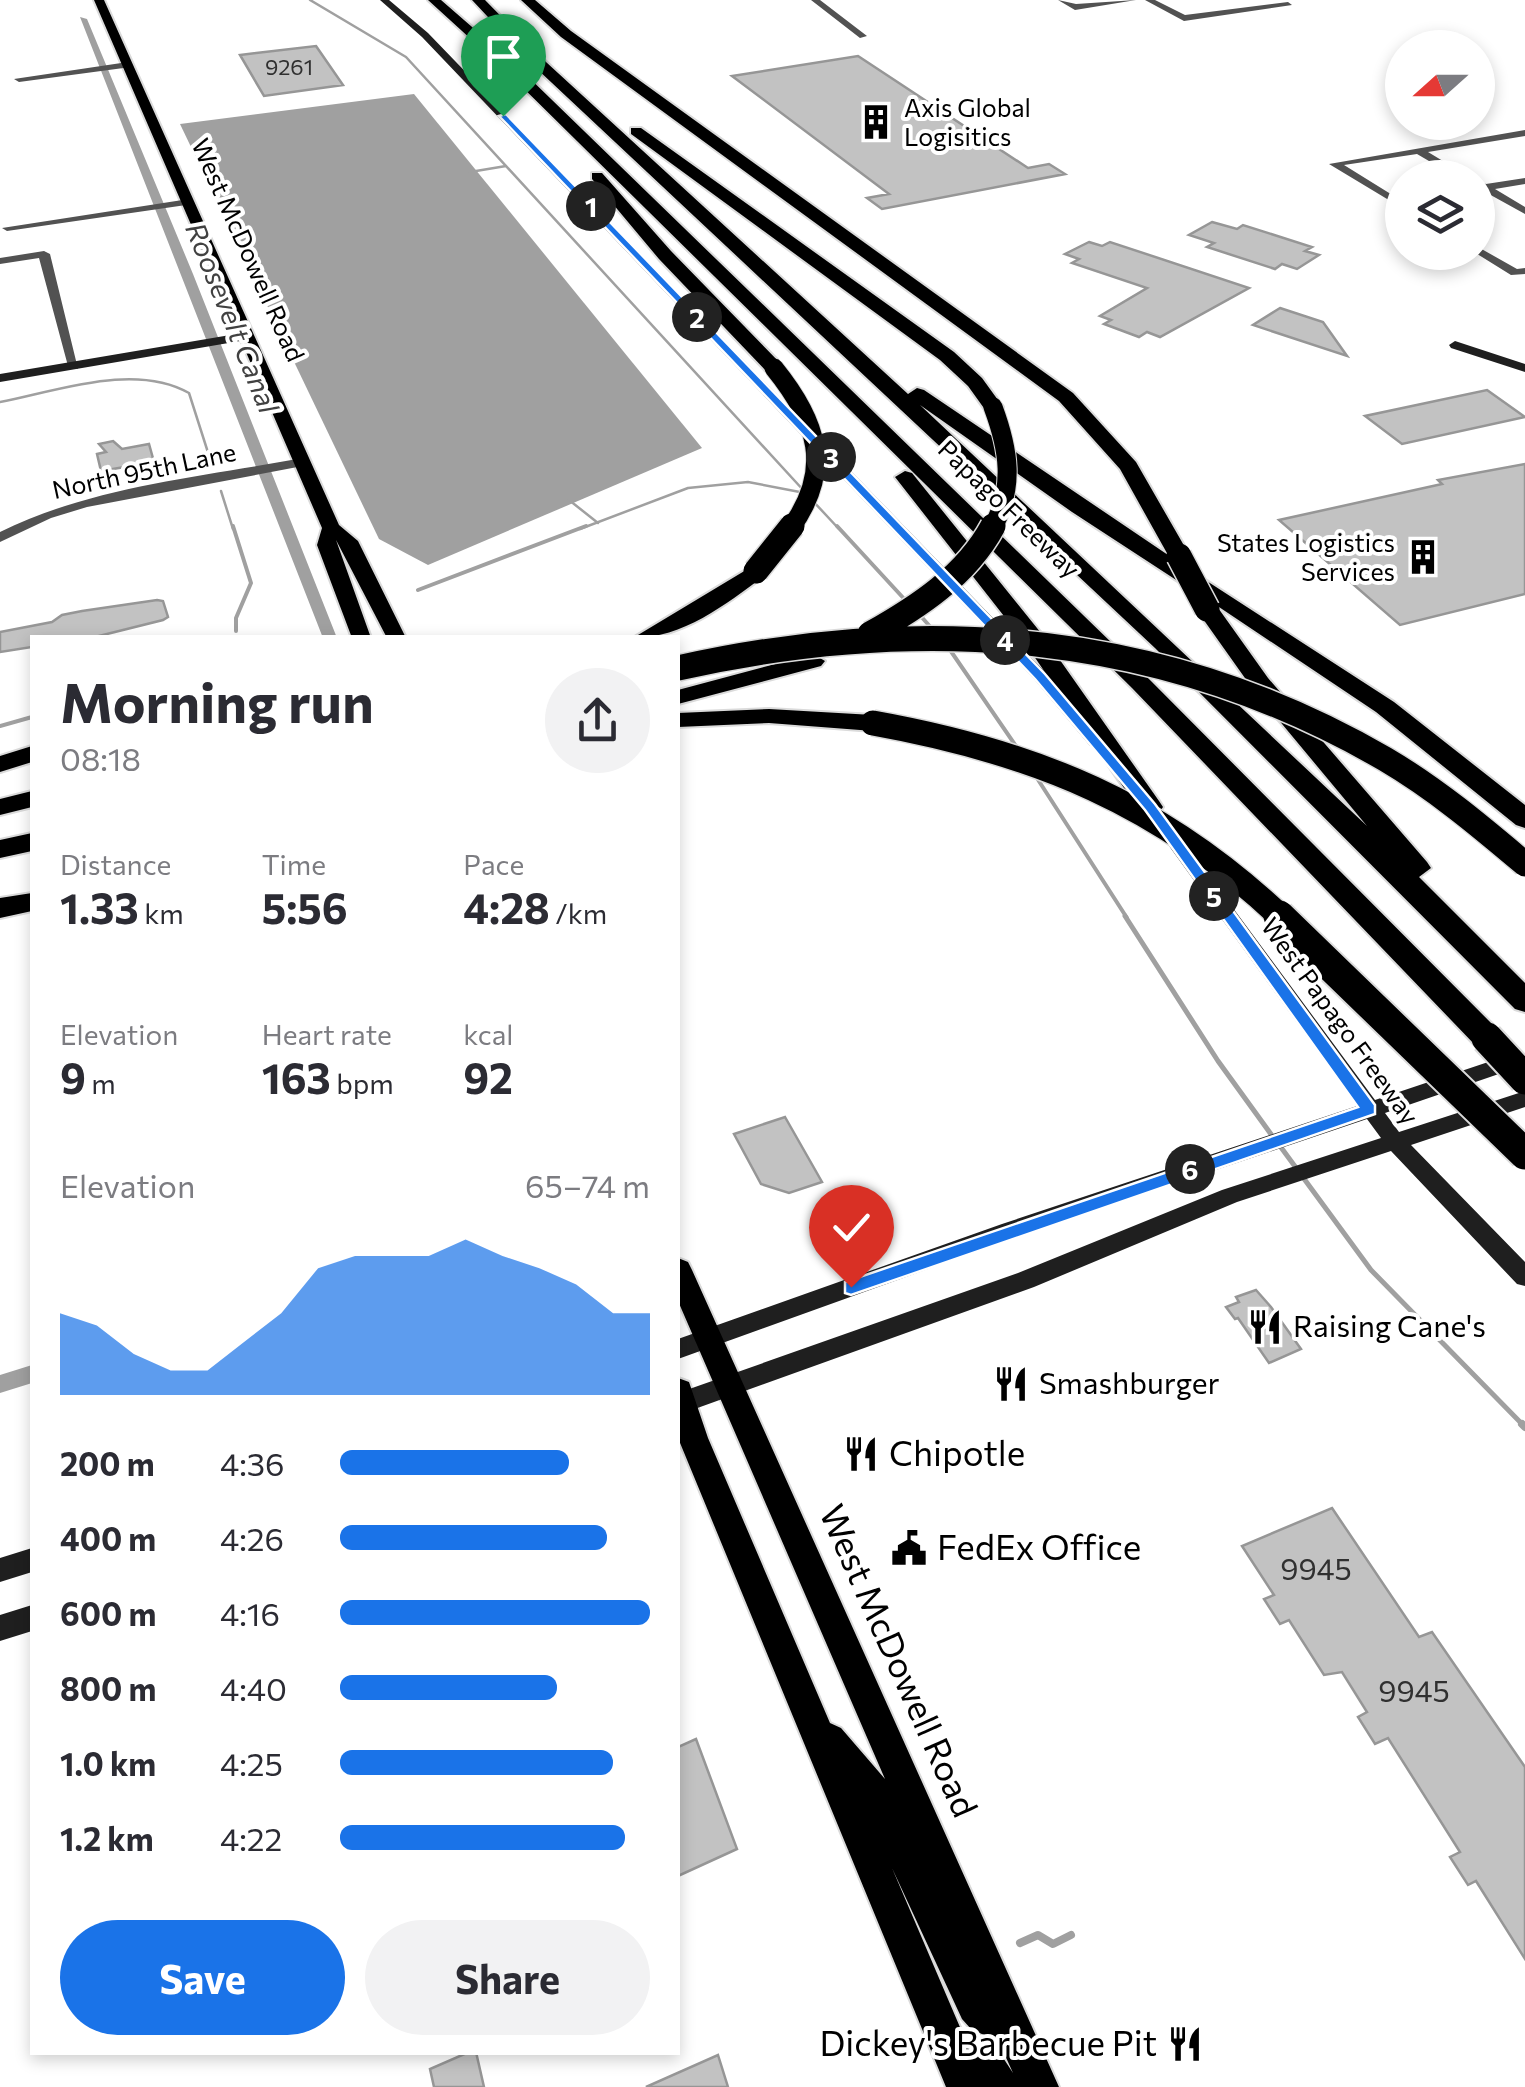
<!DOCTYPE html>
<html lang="en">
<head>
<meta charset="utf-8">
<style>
  :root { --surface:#fff; --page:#f2f2f3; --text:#2b2b33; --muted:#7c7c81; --accent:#1a73e8 }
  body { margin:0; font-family:Commissioner,sans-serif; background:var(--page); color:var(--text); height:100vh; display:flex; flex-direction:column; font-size:38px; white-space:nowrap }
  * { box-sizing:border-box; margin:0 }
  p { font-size:32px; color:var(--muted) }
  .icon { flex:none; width:55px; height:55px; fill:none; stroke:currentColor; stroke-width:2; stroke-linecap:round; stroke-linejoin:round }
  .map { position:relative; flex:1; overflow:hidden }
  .sheet { position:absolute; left:30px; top:635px; width:650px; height:1420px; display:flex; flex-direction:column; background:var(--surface); border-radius:0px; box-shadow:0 5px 15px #0003 }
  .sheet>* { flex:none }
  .needle { width:65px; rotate:249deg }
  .buttons { position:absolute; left:1385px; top:30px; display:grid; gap:20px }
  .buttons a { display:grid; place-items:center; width:110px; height:110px; border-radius:50%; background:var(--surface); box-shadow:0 5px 15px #0003; font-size:50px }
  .pin { position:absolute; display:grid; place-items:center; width:85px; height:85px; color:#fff; margin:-102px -42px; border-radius:50% 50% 50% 0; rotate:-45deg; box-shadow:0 0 10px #0007 }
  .pin .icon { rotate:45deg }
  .km { position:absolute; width:50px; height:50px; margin:-25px; border-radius:50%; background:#222; color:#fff; font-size:28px; line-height:50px; text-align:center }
  .round { display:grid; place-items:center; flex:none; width:105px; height:105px; border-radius:52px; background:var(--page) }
  .headline { display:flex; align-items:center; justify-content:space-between; height:170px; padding:0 30px }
  h1 { font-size:55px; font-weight:700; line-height:75px }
  .stats { display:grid; grid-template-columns:repeat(3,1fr); gap:15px; height:170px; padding:10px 30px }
  .stats div { display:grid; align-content:center }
  .stats b { font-size:42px; font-weight:700 }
  .stats small { font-size:28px; font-weight:400 }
  .stats p { font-size:28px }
  .chart { height:280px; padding:20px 30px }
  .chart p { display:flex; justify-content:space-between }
  .chart svg { width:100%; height:180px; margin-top:10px; fill:var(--accent); opacity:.7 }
  .primary-button { display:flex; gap:20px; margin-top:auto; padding:20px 30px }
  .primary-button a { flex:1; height:115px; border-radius:60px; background:var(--accent); color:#fff; font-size:40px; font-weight:700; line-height:115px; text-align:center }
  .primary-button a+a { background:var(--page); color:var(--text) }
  ul { padding:0 30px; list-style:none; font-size:32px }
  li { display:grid; grid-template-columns:160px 120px 1fr; align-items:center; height:75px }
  li i { height:25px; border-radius:12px; background:var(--accent) }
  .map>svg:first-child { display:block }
  .water { fill:#a0a0a0 }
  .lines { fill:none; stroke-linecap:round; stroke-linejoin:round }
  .stream-far3 { stroke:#a0a0a0; stroke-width:2.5 }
  .stream-far2 { stroke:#a0a0a0; stroke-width:4 }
  .stream-far1 { stroke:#a0a0a0; stroke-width:5 }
  .stream { stroke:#a0a0a0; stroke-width:8 }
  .canal { fill:#a0a0a0; fill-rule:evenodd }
  .building { fill:#c2c2c2; stroke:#969696; stroke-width:2.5 }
  .primary-casing { stroke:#dbdbdb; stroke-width:4 }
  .highway-casing { stroke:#dbdbdb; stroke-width:4 }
  .street { fill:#525252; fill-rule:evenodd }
  .secondary { fill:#1f1f1f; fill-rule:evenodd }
  .primary { fill:#000; fill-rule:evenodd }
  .highway { fill:#000; fill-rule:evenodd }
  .highway-bridge-far2-casing { stroke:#dbdbdb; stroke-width:21; stroke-linecap:butt }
  .highway-bridge-far1-casing { stroke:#dbdbdb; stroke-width:28; stroke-linecap:butt }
  .highway-bridge-casing { stroke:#dbdbdb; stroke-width:35; stroke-linecap:butt }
  .highway-bridge-far2 { stroke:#000; stroke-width:19 }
  .highway-bridge-far1 { stroke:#000; stroke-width:25 }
  .highway-bridge { stroke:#000; stroke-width:31 }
  .route { fill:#1a73e8; stroke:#fff; stroke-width:2.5 }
  .labels { text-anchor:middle; stroke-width:8; stroke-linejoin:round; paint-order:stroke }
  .far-number-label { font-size:22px; fill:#303030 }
  .far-poi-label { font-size:25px; fill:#000; stroke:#fff; text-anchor:start }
  .far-street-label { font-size:25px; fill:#000; stroke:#fff }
  .far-water-label { font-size:28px; font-style:italic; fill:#414141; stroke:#fff }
  .poi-label { font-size:30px; fill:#000; stroke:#fff; text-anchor:start }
  .near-number-label { font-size:30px; fill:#303030 }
  .near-poi-label { font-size:35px; fill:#000; stroke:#fff; text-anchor:start }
  .near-street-label { font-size:35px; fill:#000; stroke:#fff }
</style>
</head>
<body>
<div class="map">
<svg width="1525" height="2087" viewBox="0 0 1525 2087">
  <rect width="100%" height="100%" fill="#fff"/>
  <path class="water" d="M414,94L702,448L428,565L379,539L180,124Z"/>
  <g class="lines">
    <path class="stream-far3" d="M310,0L406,57L805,492
      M470,172L506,166
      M0,402C57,391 135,362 189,393L212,465
      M221,491L233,529
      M569,500L598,523
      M812,500L839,529
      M580,529L688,488L748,482L805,493"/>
    <path class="stream-far2" d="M233,526L251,583L236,618V631
      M837,526L907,602
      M418,590L586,526
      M918,613L934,631
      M948,647L1018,749
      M0,726L32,717
      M1035,775L1127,918"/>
    <path class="stream-far1" d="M1125,916L1218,1061L1273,1137
      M1280,1146L1371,1270L1524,1426"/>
    <path class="stream" d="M1522,1424L1525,1427
      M1020,1943L1038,1935L1053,1944L1071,1935"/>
    <path class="canal" d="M80,17L87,19L193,274L337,638H323Z
      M32,1365V1383L0,1393V1375Z"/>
  </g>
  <path class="building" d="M316,46L343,85L264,96L240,55Z
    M858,56L1028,168L1049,164L1065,174L882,209L867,198L889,194L732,76Z
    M1212,222L1237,229L1243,225L1312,247L1305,251L1319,255L1297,269L1282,264L1275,269L1207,247L1214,243L1189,235Z
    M1089,242L1102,246L1110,242L1249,288L1160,337L1147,332L1139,337L1104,324L1111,320L1100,316L1147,288L1072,263L1079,259L1065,254Z
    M1280,308L1323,322L1347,356L1253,325Z
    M1487,390L1525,417L1402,444L1365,416Z
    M113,441L122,449L149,444L154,462L101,471L97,454L106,452L99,444Z
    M1525,464V594L1400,625L1279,520L1442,484L1438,480Z
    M157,600L163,601L168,617L163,620L91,638H32V647L0,652V632L52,622L62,615L82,611Z
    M785,1117L822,1182L789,1193L761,1184L734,1134Z
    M1256,1290L1271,1307L1301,1349L1269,1363L1238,1318L1235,1319L1226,1307L1239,1302L1236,1297Z
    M1332,1508L1419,1637L1432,1632L1525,1767V1959L1476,1881L1468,1885L1450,1857L1460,1852L1388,1738L1375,1744L1358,1717L1367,1712L1342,1672L1324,1675L1289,1620L1280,1624L1264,1599L1274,1595L1242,1546Z
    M696,1739L737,1849L678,1876V1747Z
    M469,2052H476L484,2087H434L430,2069Z
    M718,2055L728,2087H646Z"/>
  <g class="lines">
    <defs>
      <path id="primary" d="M94,0H104L339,525L358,541L406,638H387L336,540L371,638H352L317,545L322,528Z
        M678,1258L688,1262L692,1270L1059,2087H1019L1015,2077L1019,2087H946L678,1438V1378L689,1382L708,1438L830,1723L841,1728L885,1779L678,1301ZM892,1868L962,2019L971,2029L999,2042L1013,2073L1000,2053L968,2046Z"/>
      <path id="highway" d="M428,0H441L517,66L1148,678L1498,1030L1502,1038L1498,1046L1487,1049L1476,1046L1132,688L507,72Z
        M472,0H485L546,62L908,394L917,388L924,390L1168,555L1120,469L1059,401L561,37L521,0H535L571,31L1073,393L1136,462L1190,556L1179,563L1394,702L1525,805V828L1516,825L1376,712L1216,605L1268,678L1427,862L1431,868L1419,877L1525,983V1012L1515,1009L1155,648L536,68ZM920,405L1072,512L1213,604H1199L1196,609L1252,688L1367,826Z
        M631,128H641L954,352L982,378L1003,407L1000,411H986L968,386L940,360L631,134Z
        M592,173H602L671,251L781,364V372H767L659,259L592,179Z
        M905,471L912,473L1041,633L1159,801L1163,807L1159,813H1141L1025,643L895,477Z
        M756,564L767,571L764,576C725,605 683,638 633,638Z
        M813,654L825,661L821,666L678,704V690Z
        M769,709L873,715L885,723L873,731L769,723L678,727V713Z
        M32,746V762L0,772V756Z
        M32,791V807L0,815V799Z
        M32,833V851L0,858V840Z
        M32,893V911L0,918V898Z"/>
    </defs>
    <use href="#primary" class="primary-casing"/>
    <use href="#highway" class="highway-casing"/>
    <path class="street" d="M811,0H820L867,36L860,38Z
      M1058,0L1076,4L1136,0L1075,10Z
      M1145,0H1155L1185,15L1288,2L1292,5L1184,21Z
      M128,62L131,67L19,82L14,79Z
      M1525,130V136L1428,152L1471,178H1458L1417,154L1344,165L1402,201V208L1329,164Z
      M1525,178V184L1495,189L1525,207V214L1478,188V181L1486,184Z
      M189,199L193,200V204L7,231L2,228Z
      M1478,247L1517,269L1525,268V274L1511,275L1474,252H1478Z
      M44,251L50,254L78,369L68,366L39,258L0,264V258Z
      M303,458L310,462L308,465L87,507L51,518L0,542V532C93,486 201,477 303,458Z"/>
    <path class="secondary" d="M380,0H389L428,33L1046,673L1102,738V746H1090L1034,679L422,37Z
      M248,332L252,333V339L0,382V374Z
      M1455,341L1525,364V372L1451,348L1449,345Z
      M1170,829L1176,831L1375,1100L1518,1052L1525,1055V1065L1385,1113L1399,1132L1525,1091V1107L1411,1145L1525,1262V1286L1517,1284L1391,1151L1237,1202L1034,1287L678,1415V1393L1018,1273L1222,1190L1381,1138L1367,1119L1017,1237L678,1359V1339L1002,1224L1357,1106L1164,839L1161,835Z
      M32,1548V1572L0,1582V1558Z
      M32,1605V1631L0,1641V1615Z"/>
    <use href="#primary" class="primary"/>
    <use href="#highway" class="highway"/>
    <defs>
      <path id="highway-bridge-far2" d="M774,368C817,421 834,469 790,529
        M992,529C1015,487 1009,450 993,407"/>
      <path id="highway-bridge-far1" d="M1179,556L1207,609
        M756,571L792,526
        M870,634C918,607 966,576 993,526
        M678,668C924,613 1163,630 1385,759C1436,789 1480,826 1525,864
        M873,723C1035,752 1162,804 1282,918"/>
      <path id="highway-bridge" d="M1279,916L1525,1154
        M1487,1038L1525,1079"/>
    </defs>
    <use href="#highway-bridge-far2" class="highway-bridge-far2-casing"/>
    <use href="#highway-bridge-far1" class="highway-bridge-far1-casing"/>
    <use href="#highway-bridge" class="highway-bridge-casing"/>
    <use href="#highway-bridge-far2" class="highway-bridge-far2"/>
    <use href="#highway-bridge-far1" class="highway-bridge-far1"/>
    <use href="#highway-bridge" class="highway-bridge"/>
  </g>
  <path class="route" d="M506,114L1045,674L1155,804L1375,1105V1114L851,1295L845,1293V1282L1358,1107L1145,810L1035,679L499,116Z"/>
  <defs>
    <symbol id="building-bare" viewBox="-9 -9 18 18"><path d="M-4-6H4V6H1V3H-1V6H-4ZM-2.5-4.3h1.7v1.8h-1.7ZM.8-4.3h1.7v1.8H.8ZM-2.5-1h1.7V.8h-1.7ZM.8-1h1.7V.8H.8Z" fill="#000" stroke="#fff" stroke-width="2.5" paint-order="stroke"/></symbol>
    <symbol id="restaurant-bare" viewBox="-9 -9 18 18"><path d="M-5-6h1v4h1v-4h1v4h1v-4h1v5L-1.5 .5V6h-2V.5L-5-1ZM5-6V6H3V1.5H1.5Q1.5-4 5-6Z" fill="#000" stroke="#fff" stroke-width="2.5" paint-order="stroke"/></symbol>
    <symbol id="civic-bare" viewBox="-9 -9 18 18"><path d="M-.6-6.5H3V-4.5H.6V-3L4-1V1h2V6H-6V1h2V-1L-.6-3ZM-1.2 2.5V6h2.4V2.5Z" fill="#000" stroke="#fff" stroke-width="2.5" paint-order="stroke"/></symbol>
  </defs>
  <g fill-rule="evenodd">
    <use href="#building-bare" x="851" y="97" width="50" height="50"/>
    <use href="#building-bare" x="1398" y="532" width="50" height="50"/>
    <use href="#restaurant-bare" x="1240" y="1302" width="50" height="50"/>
    <use href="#restaurant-bare" x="986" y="1359" width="50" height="50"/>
    <use href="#restaurant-bare" x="836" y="1429" width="50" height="50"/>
    <use href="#civic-bare" x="884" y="1523" width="50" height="50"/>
    <use href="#restaurant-bare" x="1160" y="2019" width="50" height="50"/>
  </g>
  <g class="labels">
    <g class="far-number-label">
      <text x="289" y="75">9261</text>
    </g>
    <g class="far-poi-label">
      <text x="904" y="117">Axis Global<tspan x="904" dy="29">Logisitics</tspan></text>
      <text x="1395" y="552" text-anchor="end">States Logistics<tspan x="1395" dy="29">Services</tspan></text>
    </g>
    <g class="far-street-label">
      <text transform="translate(248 250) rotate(66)" y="9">West McDowell Road</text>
      <text transform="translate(144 471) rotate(-12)" y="9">North 95th Lane</text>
      <text transform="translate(1009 509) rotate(44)" y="9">Papago Freeway</text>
      <text transform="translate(1340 1021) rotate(54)" y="9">West Papago Freeway</text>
    </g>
    <g class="far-water-label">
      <text transform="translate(232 318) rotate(68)" y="10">Roosevelt Canal</text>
    </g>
    <g class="poi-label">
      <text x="1293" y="1337">Raising Cane's</text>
      <text x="1039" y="1394">Smashburger</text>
    </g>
    <g class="near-number-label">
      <text x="1316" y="1580">9945</text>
      <text x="1414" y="1702">9945</text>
    </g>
    <g class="near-poi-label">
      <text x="889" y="1466">Chipotle</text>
      <text x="937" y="1560">FedEx Office</text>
      <text x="1157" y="2056" text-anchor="end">Dickey's Barbecue Pit</text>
    </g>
    <g class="near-street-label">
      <text transform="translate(898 1661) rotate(66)" y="12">West McDowell Road</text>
    </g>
  </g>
</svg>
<div class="buttons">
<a><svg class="needle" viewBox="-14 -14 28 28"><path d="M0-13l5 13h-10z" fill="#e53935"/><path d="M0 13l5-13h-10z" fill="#7c7c81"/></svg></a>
<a><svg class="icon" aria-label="layers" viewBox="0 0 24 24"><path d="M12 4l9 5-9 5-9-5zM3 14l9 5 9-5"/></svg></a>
</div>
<div class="pin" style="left:503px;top:116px;background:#1e9e55"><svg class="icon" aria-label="arrive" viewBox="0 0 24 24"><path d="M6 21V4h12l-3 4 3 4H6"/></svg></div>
<div class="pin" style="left:851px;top:1287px;background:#d93025"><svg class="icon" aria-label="check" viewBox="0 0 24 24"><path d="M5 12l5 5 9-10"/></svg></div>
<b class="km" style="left:591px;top:206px">1</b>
<b class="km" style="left:697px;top:317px">2</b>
<b class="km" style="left:831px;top:457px">3</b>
<b class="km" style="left:1005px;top:640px">4</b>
<b class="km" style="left:1214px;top:896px">5</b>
<b class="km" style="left:1190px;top:1169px">6</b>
<section class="sheet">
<div class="headline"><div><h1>Morning run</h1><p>08:18</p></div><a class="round"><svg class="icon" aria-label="share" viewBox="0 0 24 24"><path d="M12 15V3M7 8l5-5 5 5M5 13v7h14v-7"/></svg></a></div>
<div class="stats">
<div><p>Distance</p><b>1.33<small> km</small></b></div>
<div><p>Time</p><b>5:56</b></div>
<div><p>Pace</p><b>4:28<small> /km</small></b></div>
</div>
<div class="stats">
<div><p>Elevation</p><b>9<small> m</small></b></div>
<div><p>Heart rate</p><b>163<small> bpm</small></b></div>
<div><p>kcal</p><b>92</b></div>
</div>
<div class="chart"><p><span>Elevation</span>65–74 m</p>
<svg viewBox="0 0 160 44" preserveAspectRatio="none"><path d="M0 44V24L10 27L20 34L30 38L40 38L50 31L60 24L70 13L80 10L90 10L100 10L110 6L120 10L130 13L140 17L150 24L160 24V44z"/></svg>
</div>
<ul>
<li><b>200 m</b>4:36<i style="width:74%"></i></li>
<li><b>400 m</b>4:26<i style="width:86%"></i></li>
<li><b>600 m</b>4:16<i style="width:100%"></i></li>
<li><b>800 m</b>4:40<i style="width:70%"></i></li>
<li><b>1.0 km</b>4:25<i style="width:88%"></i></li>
<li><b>1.2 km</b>4:22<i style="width:92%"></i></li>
</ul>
<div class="primary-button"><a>Save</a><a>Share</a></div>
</section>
</div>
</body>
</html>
